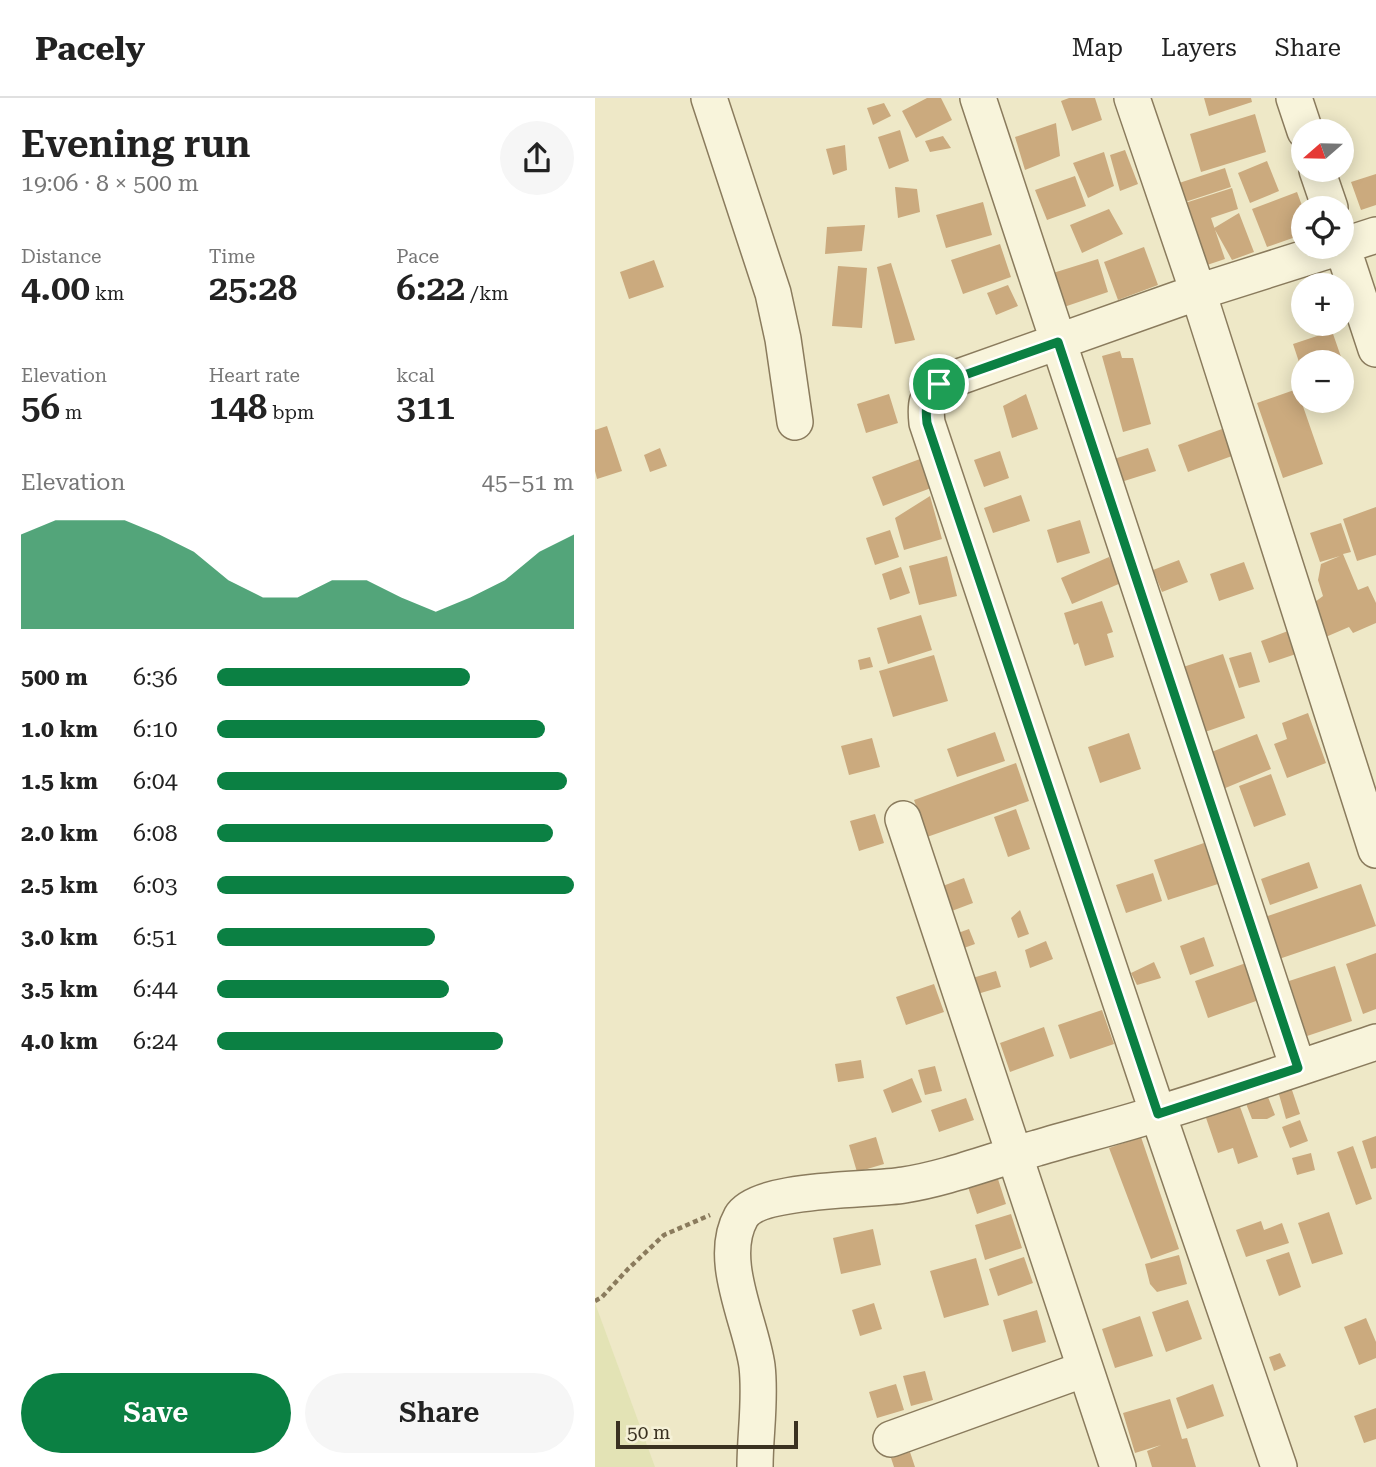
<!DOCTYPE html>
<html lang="en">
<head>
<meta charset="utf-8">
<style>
  :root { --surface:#fff; --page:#f6f6f6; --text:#222; --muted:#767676; --line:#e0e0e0; --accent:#0b8043 }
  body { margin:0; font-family:"Roboto Serif",serif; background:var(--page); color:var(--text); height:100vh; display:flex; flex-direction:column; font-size:26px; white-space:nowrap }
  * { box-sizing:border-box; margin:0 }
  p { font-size:23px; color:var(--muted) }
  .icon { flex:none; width:38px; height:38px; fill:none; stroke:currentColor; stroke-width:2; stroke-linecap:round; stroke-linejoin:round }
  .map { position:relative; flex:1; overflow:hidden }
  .details { display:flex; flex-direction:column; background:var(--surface); width:595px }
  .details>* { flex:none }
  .needle { width:46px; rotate:250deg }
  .fabs { position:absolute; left:696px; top:21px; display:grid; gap:14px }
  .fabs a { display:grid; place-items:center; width:63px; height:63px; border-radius:50%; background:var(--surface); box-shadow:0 4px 18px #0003; font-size:35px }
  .scale { position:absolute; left:21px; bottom:18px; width:182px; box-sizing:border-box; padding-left:7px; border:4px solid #3a3120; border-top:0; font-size:19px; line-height:24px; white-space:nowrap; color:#3a3120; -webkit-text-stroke:5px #f5f1d7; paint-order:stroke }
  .pin { position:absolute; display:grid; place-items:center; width:60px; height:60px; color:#fff; margin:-30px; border:4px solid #fff; border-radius:50%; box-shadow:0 2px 7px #0007 }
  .round { display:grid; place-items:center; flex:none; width:74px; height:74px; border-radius:37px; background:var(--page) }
  .overview { display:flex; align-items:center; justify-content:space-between; height:119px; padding:0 21px }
  h1 { font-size:38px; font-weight:600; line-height:52px }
  .metrics { display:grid; grid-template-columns:repeat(3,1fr); gap:10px; height:119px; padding:7px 21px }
  .metrics div { display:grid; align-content:center }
  .metrics b { font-size:35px; font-weight:600 }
  .metrics small { font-size:19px; font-weight:400 }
  .metrics p { font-size:19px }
  .chart { height:196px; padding:14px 21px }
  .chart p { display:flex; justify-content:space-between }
  .chart svg { width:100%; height:126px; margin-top:7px; fill:var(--accent); opacity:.7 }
  .action { display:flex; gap:14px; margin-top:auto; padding:14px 21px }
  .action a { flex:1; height:80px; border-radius:42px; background:var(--accent); color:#fff; font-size:28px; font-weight:600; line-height:80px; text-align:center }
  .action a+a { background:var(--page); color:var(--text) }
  ul { padding:0 21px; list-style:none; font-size:23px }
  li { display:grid; grid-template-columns:112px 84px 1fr; align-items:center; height:52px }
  li i { height:18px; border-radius:9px; background:var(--accent) }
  header { display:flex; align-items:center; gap:42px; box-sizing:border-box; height:98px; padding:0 35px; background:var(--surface); border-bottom:2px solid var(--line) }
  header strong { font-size:33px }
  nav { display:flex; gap:38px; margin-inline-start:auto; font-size:24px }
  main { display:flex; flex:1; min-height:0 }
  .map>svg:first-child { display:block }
  .farmland { fill:#e3e3b5 }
  .building { fill:#cbaa7e }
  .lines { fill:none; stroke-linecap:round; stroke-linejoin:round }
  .minor-casing { stroke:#8a7b5d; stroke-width:38 }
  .path { stroke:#8a7b5d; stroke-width:4.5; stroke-dasharray:5 3.5; stroke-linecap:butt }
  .minor { stroke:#f8f4db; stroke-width:35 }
  .route-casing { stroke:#fff; stroke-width:14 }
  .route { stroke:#0b8043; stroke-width:9 }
</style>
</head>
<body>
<header>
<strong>Pacely</strong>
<nav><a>Map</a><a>Layers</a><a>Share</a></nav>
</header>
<main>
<section class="details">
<div class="overview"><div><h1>Evening run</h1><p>19:06 · 8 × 500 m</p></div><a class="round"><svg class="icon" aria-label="share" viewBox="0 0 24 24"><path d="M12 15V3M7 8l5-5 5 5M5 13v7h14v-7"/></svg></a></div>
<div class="metrics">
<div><p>Distance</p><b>4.00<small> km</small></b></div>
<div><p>Time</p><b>25:28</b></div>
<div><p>Pace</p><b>6:22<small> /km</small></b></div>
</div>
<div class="metrics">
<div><p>Elevation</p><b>56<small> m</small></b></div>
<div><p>Heart rate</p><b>148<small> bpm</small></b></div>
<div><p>kcal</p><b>311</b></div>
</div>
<div class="chart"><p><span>Elevation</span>45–51 m</p>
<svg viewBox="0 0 160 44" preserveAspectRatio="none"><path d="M0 44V11L10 6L20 6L30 6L40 11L50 17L60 27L70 33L80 33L90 27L100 27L110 33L120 38L130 33L140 27L150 17L160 11V44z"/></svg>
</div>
<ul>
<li><b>500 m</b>6:36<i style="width:71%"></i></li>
<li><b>1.0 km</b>6:10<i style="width:92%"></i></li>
<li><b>1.5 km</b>6:04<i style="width:98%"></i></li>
<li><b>2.0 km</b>6:08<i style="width:94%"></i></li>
<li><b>2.5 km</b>6:03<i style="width:100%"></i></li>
<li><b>3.0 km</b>6:51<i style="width:61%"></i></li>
<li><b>3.5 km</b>6:44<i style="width:65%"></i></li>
<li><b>4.0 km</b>6:24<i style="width:80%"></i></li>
</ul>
<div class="action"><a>Save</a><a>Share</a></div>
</section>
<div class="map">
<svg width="781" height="1369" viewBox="0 0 781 1369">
  <rect width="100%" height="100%" fill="#eee8c7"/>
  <path class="farmland" d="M0,1205L60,1369H0Z"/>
  <path class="building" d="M332,0H346L357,22L321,40L307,13Z
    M474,0H500L507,22L477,33L466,3Z
    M609,0H656L657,4L614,18Z
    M289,5L296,18L278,27L272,10Z
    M660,16L671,54L606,74L595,36Z
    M461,25L465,58L430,72L420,39Z
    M305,32L314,63L294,71L283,39Z
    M348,38L356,50L335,54L330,43Z
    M250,47L252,72L238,77L231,51Z
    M530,52L543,86L525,93L515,57Z
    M509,54L519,88L493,100L478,65Z
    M672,63L684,93L655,105L643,75Z
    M630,70L636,89L587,105L581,86Z
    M781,76V107L766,112L756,84Z
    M480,78L491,108L452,122L440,92Z
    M300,89L322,91L325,114L303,120Z
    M637,90L643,111L616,120L630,161L609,168L587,106Z
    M702,94L709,113V136L672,149L657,111Z
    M388,104L397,137L351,150L341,117Z
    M514,111L528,136L487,155L475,127Z
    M644,115L659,154L637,162L619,130Z
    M270,127L267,153L230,156L232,129Z
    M405,146L416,179L368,196L356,162Z
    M549,149L563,187L523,202L509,164Z
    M503,161L513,194L469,209L458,175Z
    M59,162L69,189L34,201L25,174Z
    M296,165L320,242L300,246L282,169Z
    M243,168L272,170L267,230L237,228Z
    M413,187L423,208L401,217L392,195Z
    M737,233L752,276L747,277V264H709L708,276L698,246Z
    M525,253L527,260H538L556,326L528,334L507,258Z
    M702,291L728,366L688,380L662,305Z
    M294,296L303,325L271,335L262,306Z
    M431,296L443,331L417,340L408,308Z
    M12,328L27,373L2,381L0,373V332Z
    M627,331L637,358L593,374L583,347Z
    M65,350L72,368L55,374L49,357Z
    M553,350L561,373L526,384L519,361Z
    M405,353L414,380L389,389L379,362Z
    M325,361L336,390L288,408L277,379Z
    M426,397L435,423L398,435L389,410Z
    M335,398L347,441L309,452L300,420Z
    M781,409V457L762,463L748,421Z
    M485,422L495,455L462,465L452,432Z
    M746,425L756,454L748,456L763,492L773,488L781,505V525L758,535L754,529L726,541L720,504L728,498L723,482L726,466L745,458L725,464L715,435Z
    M295,432L304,459L280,467L271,440Z
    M352,458L362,498L324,507L314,468Z
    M514,459L526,485L477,506L466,480Z
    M584,462L593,484L567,494L558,472Z
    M649,464L659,491L624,503L615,476Z
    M306,469L315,495L295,502L287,476Z
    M507,503L518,534L512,536L519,559L490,568L483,545L479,547L469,515Z
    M326,517L337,552L293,566L282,530Z
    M693,533L701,556L674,565L666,543Z
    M656,554L665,584L644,590L634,560Z
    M628,556L650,620L610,634L588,569Z
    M339,557L353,603L298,619L284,573Z
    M275,559L278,569L265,572L263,562Z
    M713,615L731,665L692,680L679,646L692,641L687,625Z
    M400,634L410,663L362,679L352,651Z
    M534,635L546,671L505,685L493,649Z
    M662,636L676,671L628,691L614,655Z
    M277,640L285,669L254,677L246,648Z
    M421,665L434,703L332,739L319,702Z
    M676,676L691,717L659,729L644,688Z
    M421,711L435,751L413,759L399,719Z
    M280,716L289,745L264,753L255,723Z
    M609,745L623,786L573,802L559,762Z
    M714,764L723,790L675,807L666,781Z
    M558,775L567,803L531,815L521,787Z
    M369,780L378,805L354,814L345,789Z
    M766,786L781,828L684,861L670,819Z
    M425,812L434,836L423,840L416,820Z
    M374,831L380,846L369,850L363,835Z
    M609,839L619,868L595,877L585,848Z
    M451,843L458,861L435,870L430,852Z
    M781,855V911L768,916L751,866Z
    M559,864L566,880L542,887L536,875Z
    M651,865L664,902L613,920L600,883Z
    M740,868L757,923L712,938L694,883Z
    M401,873L406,889L379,897L374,881Z
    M339,886L349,914L311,927L301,899Z
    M507,912L519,946L475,961L463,927Z
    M449,929L459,958L415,974L405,945Z
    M266,962L269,980L243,984L240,966Z
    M340,968L347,993L330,997L323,972Z
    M317,980L327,1004L297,1015L288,992Z
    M696,989L705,1016L691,1021L683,993Z
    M671,994L680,1017L672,1021H657L650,1003Z
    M371,1000L379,1022L344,1034L336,1012Z
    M643,1003L663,1059L643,1066L638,1050L623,1055L609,1014Z
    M705,1022L713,1043L695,1050L687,1029Z
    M781,1038V1070L776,1071L767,1043Z
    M281,1039L289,1066L262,1074L254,1047Z
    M546,1039L584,1151L556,1161L514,1050Z
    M758,1048L777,1101L761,1107L742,1054Z
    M716,1055L720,1072L702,1077L697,1060Z
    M402,1078L411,1106L382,1116L373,1089Z
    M734,1114L748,1156L717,1166L703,1125Z
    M416,1116L427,1150L390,1162L380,1127Z
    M666,1123L669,1132L687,1125L694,1145L651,1159L641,1132Z
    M278,1131L286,1167L246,1176L238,1140Z
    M694,1154L706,1189L684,1198L671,1162Z
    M584,1157L592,1186L562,1194L555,1186L550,1166Z
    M429,1159L438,1185L403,1198L394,1171Z
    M381,1160L394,1207L349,1220L335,1173Z
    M593,1202L607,1241L571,1254L557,1214Z
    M279,1205L287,1231L265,1238L257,1212Z
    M442,1212L451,1244L417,1254L408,1222Z
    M545,1218L558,1258L520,1270L507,1231Z
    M771,1220L781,1244V1260L764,1267L749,1229Z
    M685,1255L691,1268L679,1273L674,1259Z
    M330,1273L338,1302L316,1308L308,1278Z
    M301,1286L309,1312L282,1320L274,1294Z
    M618,1286L629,1318L592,1331L581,1300Z
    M575,1301L587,1341L592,1340L601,1369H557L552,1353L566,1347L540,1355L528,1315Z
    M781,1310V1341L769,1345L759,1318Z
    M315,1354L320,1369H299L296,1360Z"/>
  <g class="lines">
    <defs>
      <path id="minor" d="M114,0L178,195L188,241L200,324
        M383,0L703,970
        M537,0L603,194L781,752
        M699,0L710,33
        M722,72L735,110
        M747,148L781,251
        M747,148L781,137
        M308,721L523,1369
        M296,1341L490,1271
        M160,1369C160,1336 166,1302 162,1268C156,1224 122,1162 146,1119C163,1089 275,1093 309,1087C354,1080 398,1062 442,1050C482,1038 524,1028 564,1015C637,993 709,968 781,944
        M684,1369L563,1016L332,325C330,306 331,300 344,286L603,194L745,149"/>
    </defs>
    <use href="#minor" class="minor-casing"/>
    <path class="path" d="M0,1203L7,1199L33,1171L69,1137L115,1117"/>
    <use href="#minor" class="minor"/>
  </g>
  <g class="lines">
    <defs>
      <path id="route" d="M463,244L703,970L563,1016L332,325C330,307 331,300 344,286Z"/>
    </defs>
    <use href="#route" class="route-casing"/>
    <use href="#route" class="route"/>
  </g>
</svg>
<div class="fabs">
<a><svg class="needle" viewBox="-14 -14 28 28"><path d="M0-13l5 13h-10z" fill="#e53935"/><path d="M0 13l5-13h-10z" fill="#767676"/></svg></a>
<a><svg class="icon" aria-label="locate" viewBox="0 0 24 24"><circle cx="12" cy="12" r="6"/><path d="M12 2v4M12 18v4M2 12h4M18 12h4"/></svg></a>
<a>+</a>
<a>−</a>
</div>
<div class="scale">50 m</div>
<div class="pin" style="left:344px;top:286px;background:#1e9e55"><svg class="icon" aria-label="arrive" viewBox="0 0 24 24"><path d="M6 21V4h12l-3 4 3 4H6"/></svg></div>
</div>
</main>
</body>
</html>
